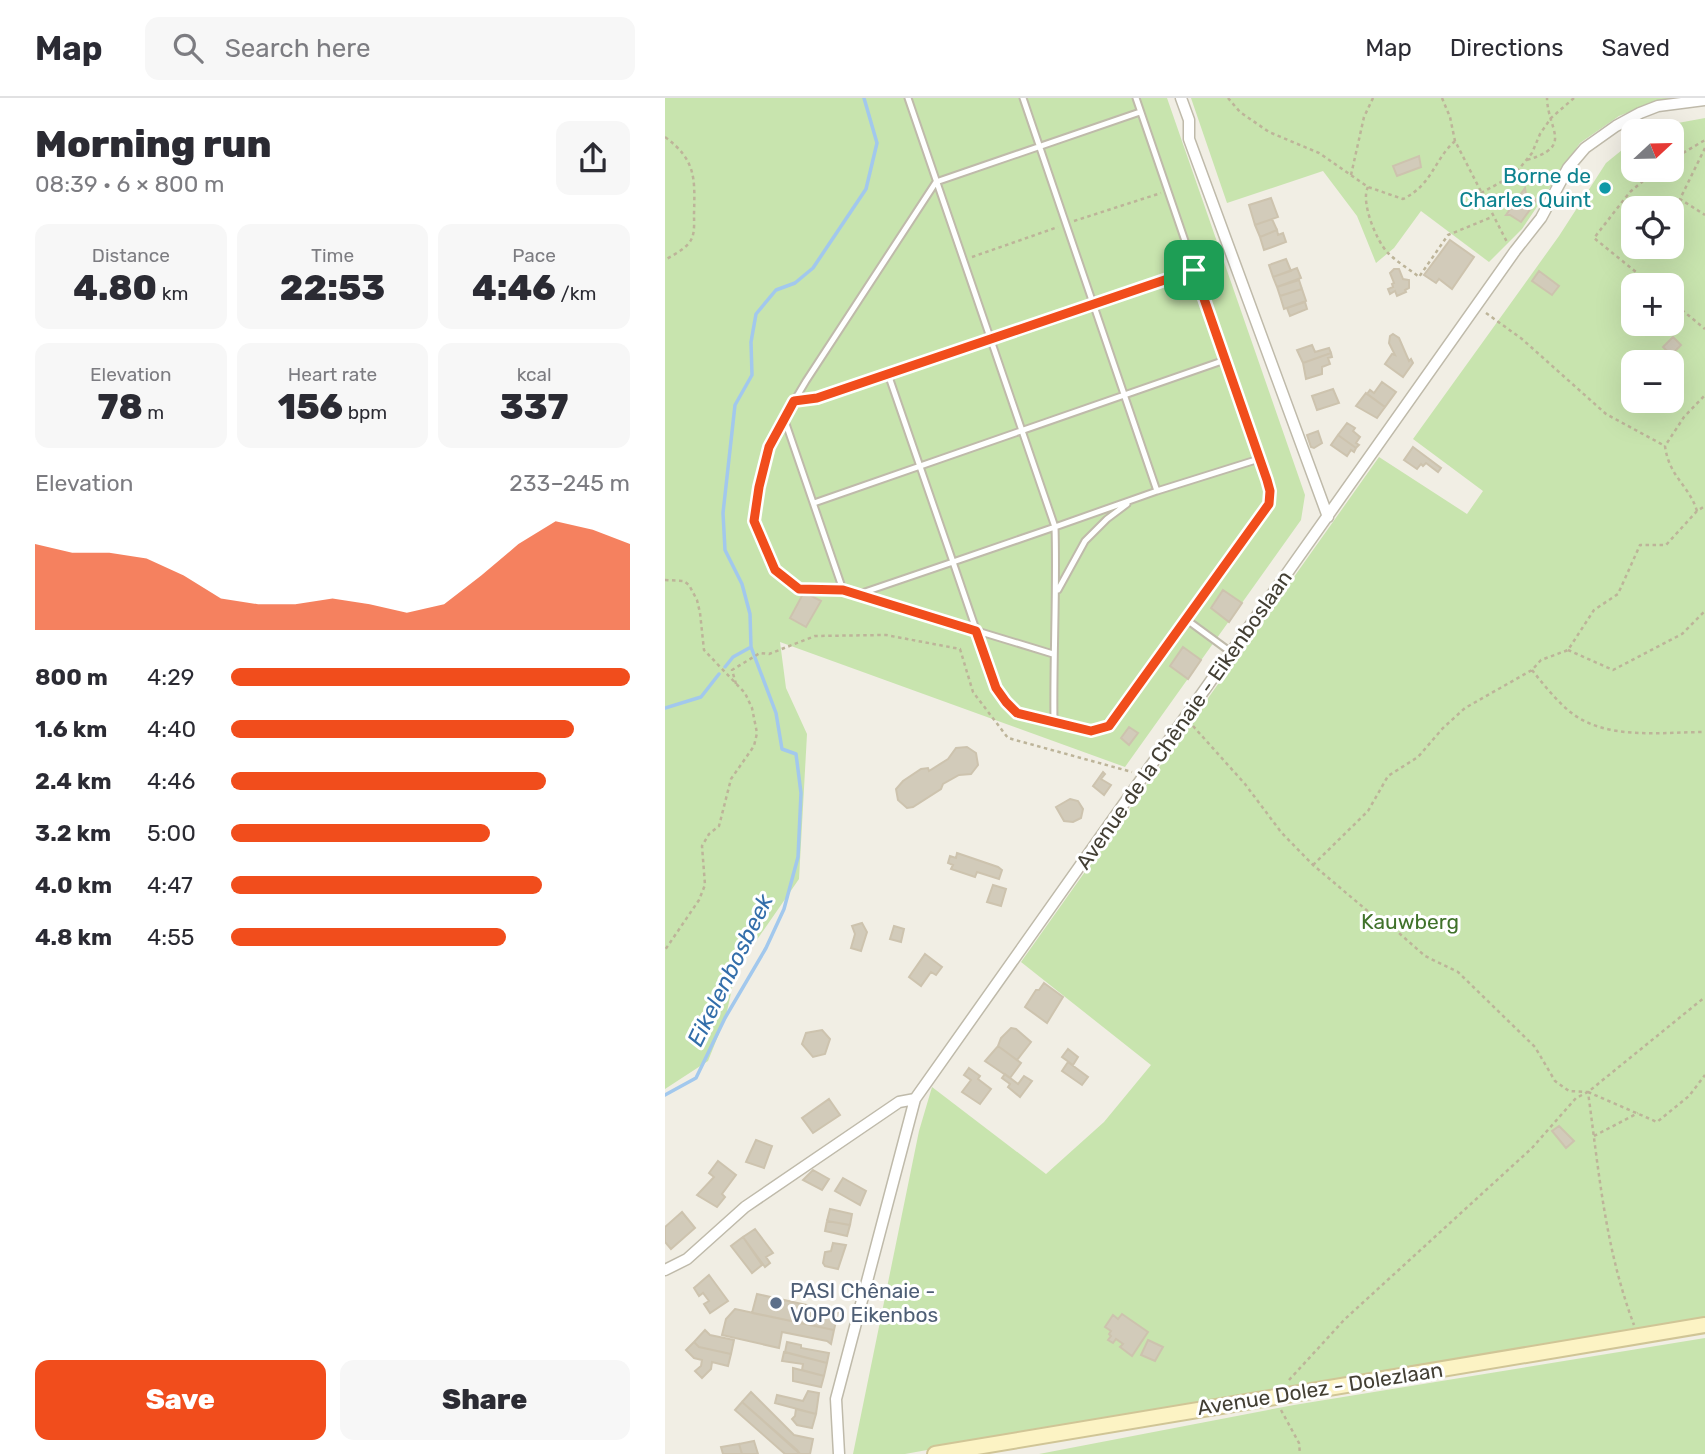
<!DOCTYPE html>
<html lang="en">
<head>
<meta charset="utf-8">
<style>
  :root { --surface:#fff; --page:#f7f7f7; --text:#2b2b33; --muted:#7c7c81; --line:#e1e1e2; --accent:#f14d1c }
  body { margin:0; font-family:Rubik,sans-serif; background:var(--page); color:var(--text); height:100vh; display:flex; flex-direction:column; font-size:26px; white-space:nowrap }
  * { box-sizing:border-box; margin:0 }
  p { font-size:23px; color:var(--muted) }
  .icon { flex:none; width:38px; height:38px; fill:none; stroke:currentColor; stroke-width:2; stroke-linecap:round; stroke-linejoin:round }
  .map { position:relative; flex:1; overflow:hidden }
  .sheet { display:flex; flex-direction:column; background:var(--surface); width:665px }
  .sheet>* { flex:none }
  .needle { width:46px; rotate:68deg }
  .controls { position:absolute; left:956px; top:21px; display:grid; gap:14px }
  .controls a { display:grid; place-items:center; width:63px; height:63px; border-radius:14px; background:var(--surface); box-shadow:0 7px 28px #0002; font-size:35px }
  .pin { position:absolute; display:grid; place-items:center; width:60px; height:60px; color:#fff; margin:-30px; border-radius:14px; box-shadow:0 4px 10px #0006 }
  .round { display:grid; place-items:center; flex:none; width:74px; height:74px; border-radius:14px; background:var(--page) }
  .overview { display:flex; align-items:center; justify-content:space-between; height:119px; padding:0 35px }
  h1 { font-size:38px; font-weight:800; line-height:52px }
  .figures { display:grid; grid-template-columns:repeat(3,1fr); gap:10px; height:119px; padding:7px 35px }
  .figures div { display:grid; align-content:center; border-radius:14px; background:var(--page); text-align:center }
  .figures b { font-size:35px; font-weight:800 }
  .figures small { font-size:19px; font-weight:400 }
  .figures p { font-size:19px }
  .chart { height:196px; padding:14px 35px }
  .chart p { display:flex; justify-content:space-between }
  .chart svg { width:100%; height:126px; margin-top:7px; fill:var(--accent); opacity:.7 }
  .button { display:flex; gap:14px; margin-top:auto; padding:14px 35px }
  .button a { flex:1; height:80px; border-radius:14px; background:var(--accent); color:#fff; font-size:28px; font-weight:800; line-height:80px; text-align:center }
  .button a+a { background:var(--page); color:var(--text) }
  ul { padding:0 35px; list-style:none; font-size:23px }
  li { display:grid; grid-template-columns:112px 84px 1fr; align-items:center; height:52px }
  li i { height:18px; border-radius:9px; background:var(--accent) }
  header { display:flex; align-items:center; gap:42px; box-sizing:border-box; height:98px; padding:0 35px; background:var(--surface); border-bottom:2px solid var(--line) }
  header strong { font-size:33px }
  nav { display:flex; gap:38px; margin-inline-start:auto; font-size:24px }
  .search { width:490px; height:63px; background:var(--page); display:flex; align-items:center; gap:18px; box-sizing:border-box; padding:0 24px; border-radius:14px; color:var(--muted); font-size:26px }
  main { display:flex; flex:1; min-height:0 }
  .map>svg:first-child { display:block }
  .green { fill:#c8e4ae; fill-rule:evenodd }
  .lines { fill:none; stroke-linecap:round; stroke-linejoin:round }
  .stream { stroke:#a2c8ed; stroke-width:3.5 }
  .building { fill:#d2cbba; stroke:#cdc3ae; stroke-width:2 }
  .lane-casing { stroke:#bfbaaa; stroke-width:9 }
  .street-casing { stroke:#bfbaaa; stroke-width:13 }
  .secondary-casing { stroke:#d0c596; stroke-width:18 }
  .path { stroke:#bdb499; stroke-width:2.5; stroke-dasharray:3.5 3.5; stroke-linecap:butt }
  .lane { stroke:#fff; stroke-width:5 }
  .street { stroke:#fff; stroke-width:10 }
  .secondary { stroke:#fcf3c4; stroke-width:14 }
  .route-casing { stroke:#fff; stroke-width:14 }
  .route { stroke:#f14d1c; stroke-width:9 }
  .culture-dot { fill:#0f9aa8; stroke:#fff; stroke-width:2.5 }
  .service-dot { fill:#5c6f8a; stroke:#fff; stroke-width:2.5 }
  .labels { text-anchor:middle; stroke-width:6; stroke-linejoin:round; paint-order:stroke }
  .culture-label { font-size:21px; fill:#0d838f; stroke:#fff; text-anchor:end }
  .street-label { font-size:21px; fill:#433f34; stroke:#fff }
  .park-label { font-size:21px; fill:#40722b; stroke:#fff }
  .service-label { font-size:21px; fill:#4e5e75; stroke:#fff; text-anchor:start }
  .water-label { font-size:23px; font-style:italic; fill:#336eaa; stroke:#fff }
</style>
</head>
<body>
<header>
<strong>Map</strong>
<div class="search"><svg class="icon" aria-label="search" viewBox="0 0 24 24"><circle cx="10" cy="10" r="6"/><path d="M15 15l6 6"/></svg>Search here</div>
<nav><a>Map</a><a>Directions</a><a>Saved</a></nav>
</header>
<main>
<section class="sheet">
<div class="overview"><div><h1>Morning run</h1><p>08:39 · 6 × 800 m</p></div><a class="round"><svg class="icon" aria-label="share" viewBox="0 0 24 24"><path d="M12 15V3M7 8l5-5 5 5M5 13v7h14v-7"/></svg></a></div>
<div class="figures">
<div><p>Distance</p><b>4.80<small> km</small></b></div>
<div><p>Time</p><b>22:53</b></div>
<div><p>Pace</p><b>4:46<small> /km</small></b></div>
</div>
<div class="figures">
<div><p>Elevation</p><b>78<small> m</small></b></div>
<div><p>Heart rate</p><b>156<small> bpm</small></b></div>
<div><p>kcal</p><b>337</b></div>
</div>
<div class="chart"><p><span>Elevation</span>233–245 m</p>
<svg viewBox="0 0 160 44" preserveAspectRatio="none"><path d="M0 44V14L10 17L20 17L30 19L40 25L50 33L60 35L70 35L80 33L90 35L100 38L110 35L120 25L130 14L140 6L150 9L160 14V44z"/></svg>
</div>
<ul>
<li><b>800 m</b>4:29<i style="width:100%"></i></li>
<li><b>1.6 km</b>4:40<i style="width:86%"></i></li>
<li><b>2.4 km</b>4:46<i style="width:79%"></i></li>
<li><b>3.2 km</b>5:00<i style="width:65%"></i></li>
<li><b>4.0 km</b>4:47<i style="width:78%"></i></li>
<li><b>4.8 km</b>4:55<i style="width:69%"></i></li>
</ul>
<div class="button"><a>Save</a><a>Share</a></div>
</section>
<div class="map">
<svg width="1040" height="1356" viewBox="0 0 1040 1356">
  <rect width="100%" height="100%" fill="#f1eee4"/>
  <path class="green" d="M0,0H502L640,397L636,422L460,669L115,544L121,590L142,636L134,781L71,872L61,918L43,963L0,991Z
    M526,0H1009L993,3L954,18L915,45L857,131L824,164L756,113L729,150L711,165L692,118L658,73L562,105Z
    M1040,20V1221L350,1336L240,1356H188L254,1033L267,989L381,1076L439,1024L486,967L356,864L714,359L802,416L818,393L748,341L894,138L941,65L968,43V72H1006V33H987L1002,27ZM968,110H1006V149H968ZM968,187H1006V226H968ZM968,264H1006V303H968Z
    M1040,1240V1356H374L629,1307Z"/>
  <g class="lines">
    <path class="stream" d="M60,569L68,559L86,549
      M0,610L36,599L54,576
      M0,997L31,980L60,920L101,850L119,811L133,759L136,695L131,656L117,651L111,615L86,549L85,516L77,486L60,452L58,415L70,307L87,277L86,244L91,216L111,192L130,185L148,170L201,91L212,45L199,0"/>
  </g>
  <path class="building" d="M754,58L756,69L732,78L728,68Z
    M860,90L861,96L872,102L856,124L845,117H841Z
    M606,100L613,119L590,127L584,107Z
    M607,121L612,132L595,139L590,127Z
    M612,132L613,137L618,135L621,144L599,152L595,139Z
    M785,142L809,159L787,191L774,181L771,185L759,177Z
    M621,161L626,173L608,179L604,167Z
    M632,170L636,180L612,189L608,179Z
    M729,171H734L738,181L744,182V190L740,192L741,194L732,198L730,193L725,196L723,191L728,189L727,186L729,185L725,175Z
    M874,173L894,188L887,197L867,183Z
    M634,182L637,191L615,198L612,189Z
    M637,191L641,203L619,211L615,198Z
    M640,204L642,211L625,218L622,210Z
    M728,236L734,240L744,263L746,261L748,265L738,279L720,266L727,256L730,257L724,245L725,238Z
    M1008,239L1016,247L1006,257L998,249Z
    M647,247L650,254L664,250L666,255L638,265L632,252Z
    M666,255L667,259L663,260L665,266L657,269V276L641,281L638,265Z
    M717,284L731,294L720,309L702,296L705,292L709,295Z
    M668,291L674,305L652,312L647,298Z
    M701,295L720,309L712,320L691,308Z
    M682,325L690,330L688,333L695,339L691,345L694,347L691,350L673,337Z
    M653,333L657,345L649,350L646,349L642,337Z
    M673,337L691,350L689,354L686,352L682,358L666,347Z
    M748,349L776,370L773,374L761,365L758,368L756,366L752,371L739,362Z
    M558,492L577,505L564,524L546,510Z
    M139,494L156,503L141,529L125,520Z
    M518,549L536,562L523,581L505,568Z
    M464,629L473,635L464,647L456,640Z
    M302,649L311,655L313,667L306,676L294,677L278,686L276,691L248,709L242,710L233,702L231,691L238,683L256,671L263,670L264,673L283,661L291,650Z
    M438,674L440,676L436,681L446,687L439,697L428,688Z
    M405,701L413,703L418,711L416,720L408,724L399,723L391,709Z
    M292,755L333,769L337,772L334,781L312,774L310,779L286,771L288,767L283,765L285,758L291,760Z
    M328,787L341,791L336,808L322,804Z
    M197,825L202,834L196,853L186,850L190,836L187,828Z
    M229,828L239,831L236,844L225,841Z
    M260,856L277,869L271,877L266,874L256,888L244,879Z
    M379,885L398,899L382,925L360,909L371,892H374Z
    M346,930L351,931L366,944L352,962L333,948L336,940Z
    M157,932L165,941L160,956L148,959L137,946L141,935Z
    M333,948L356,965L345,980L320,963Z
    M403,951L413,959L408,967L397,959Z
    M403,964L423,979L417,987L397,973Z
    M304,970L315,978L313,981L326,991L315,1006L297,994L306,982L299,977Z
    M340,976L353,986L359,978L367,983L355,999L343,989L345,986L337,980Z
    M164,1001L175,1017L148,1035L137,1020Z
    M894,1028L909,1043L901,1050L887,1033Z
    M91,1042L107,1048L99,1070L81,1064Z
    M53,1063L71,1077L57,1096L60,1099L52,1109L32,1097L49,1079L44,1075Z
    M148,1072L164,1081L157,1092L138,1082Z
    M178,1080L201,1093L195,1107L170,1093Z
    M165,1111L187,1116L185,1127L162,1123Z
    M17,1114L30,1130L6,1151L0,1144V1129Z
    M162,1123L185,1127L182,1138L160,1133Z
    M90,1131L108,1155L101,1159L105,1165L100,1169L78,1139Z
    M78,1139L97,1167L87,1175L66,1148Z
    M168,1145L181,1147L173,1171L160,1168L158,1165L160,1154L166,1153Z
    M44,1177L63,1203L45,1215L39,1206L44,1203L38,1195L34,1198L29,1190Z
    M92,1196L173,1214L169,1232L87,1215Z
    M70,1211L169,1232L166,1246L162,1243L117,1234L114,1250L57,1237L61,1221Z
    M457,1216L483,1234L467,1258L455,1249L458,1246L451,1241L448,1245L443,1242L446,1238L444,1236L446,1233L440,1229L448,1217L453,1221Z
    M40,1232L45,1237L69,1242L66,1256L34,1249L29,1244Z
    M483,1242L498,1249L490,1263L476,1257Z
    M29,1244L34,1249L66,1256L63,1268L47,1264L46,1271L37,1280L30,1273L36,1268L37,1262L29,1260L21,1252Z
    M122,1244L136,1247V1250L164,1255L162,1265L120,1254Z
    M119,1254L162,1265L159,1278L137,1272L138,1266L117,1263Z
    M128,1270L159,1278L156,1289L128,1283Z
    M143,1293L154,1295L151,1316L110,1305L112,1297L138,1303Z
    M86,1294L129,1337L148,1341L145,1356H135L77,1304Z
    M77,1304L132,1352L135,1356H120L70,1312Z
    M131,1311L151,1316L147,1330L132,1327L127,1321L130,1318Z
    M89,1343L93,1356H77L74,1346Z
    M74,1346L77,1356H58L56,1349Z"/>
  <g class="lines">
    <defs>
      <path id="lane" d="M243,0L390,429L288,464L331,590C348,615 359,618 389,624
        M358,0L492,393L390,429C392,494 388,559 389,624C410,631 432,640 450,622L604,406L605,393L602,382L471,0
        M129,303L152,300L529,172
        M119,321L105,349L89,423L110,472L134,491L178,492
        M492,393L594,361
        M149,405L560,262
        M393,492L420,443L442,421L462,406
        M194,496L288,464L223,276
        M522,522L567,555
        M388,556L178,492L119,320L141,283L271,84L475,14"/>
      <path id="street" d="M516,0L524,22V41L663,419
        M0,1172L22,1161L80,1109L234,1004L250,1001
        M174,1356L171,1301L250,1001L850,153L876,120L903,70L920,50L951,28L975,15L993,8L1040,2"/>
      <path id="secondary" d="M270,1356L1040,1227"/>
    </defs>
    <use href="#lane" class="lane-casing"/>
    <use href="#street" class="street-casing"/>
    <use href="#secondary" class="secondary-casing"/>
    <path class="path" d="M563,0L575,14L604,34L654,55L703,89L738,101C768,86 768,63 790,43
      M777,0L785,19L790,43L843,146
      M0,39C31,62 30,80 29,116C29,124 30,135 26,142C21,151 8,157 0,162
      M1040,50L1015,101L1040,117
      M862,62C909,48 883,33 882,0
      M1006,62L1040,42
      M686,77L699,19L708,0
      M703,89C695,104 712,144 723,155C732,164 744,171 754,179L783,137L827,119
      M816,95L849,77L867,55L875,36L886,20L909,0
      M409,123L496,95
      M307,159L393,129
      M987,187L929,140L965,94L991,72
      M1006,203L1040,231
      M821,215L857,241L941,316L1000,348
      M1032,413C1024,387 1004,379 1000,348L1019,319L1040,297
      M0,482L19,483L24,487L32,502L35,515L39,552L80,595L87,610L92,635L89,648L66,681L54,728L44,736L37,748L40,787L34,802L0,852
      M903,552L948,572L1017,536L1040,513
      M867,572C878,586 890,601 904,613C940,643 996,634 1040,634
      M71,586L67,572L95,555L104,556L150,538L221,537L295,551L308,594L343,640L467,674
      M528,628L580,686L616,734L648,767L711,820L726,828L760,858L793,874L870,949L890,983L904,993L923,994C934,1074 940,1150 969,1227
      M648,767L703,713L723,678L753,659L778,630L800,610L867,572L876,562L903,552L929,512L953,496L975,447H1001L1032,413L1040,408
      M923,994L992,1024L1024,998L1040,977
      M929,1038L973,1015
      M624,1282L680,1221L867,1050L911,1000L923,994L1040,899
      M616,1312L634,1345L635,1356"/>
    <use href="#lane" class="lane"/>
    <use href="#street" class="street"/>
    <use href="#secondary" class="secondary"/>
  </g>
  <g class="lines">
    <defs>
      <path id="route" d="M529,172L602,382L605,393L604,406L444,628L426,633L352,615L341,604L331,590L311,533L178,492L134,491L110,472L89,423L94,389L104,349L129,303L152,300Z"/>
    </defs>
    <use href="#route" class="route-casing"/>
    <use href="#route" class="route"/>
  </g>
  <circle class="culture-dot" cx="940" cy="90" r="7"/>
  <circle class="service-dot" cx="111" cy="1205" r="7"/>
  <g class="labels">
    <g class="culture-label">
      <text x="926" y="85">Borne de<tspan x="926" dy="24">Charles Quint</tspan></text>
    </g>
    <g class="street-label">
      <text transform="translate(519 622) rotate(-55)" y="7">Avenue de la Chênaie - Eikenboslaan</text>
      <text transform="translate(655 1291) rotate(-9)" y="7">Avenue Dolez - Dolezlaan</text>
    </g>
    <g class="park-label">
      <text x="745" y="831">Kauwberg</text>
    </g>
    <g class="service-label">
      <text x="125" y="1200">PASI Chênaie -<tspan x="125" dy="24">VOPO Eikenbos</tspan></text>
    </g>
    <g class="water-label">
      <text transform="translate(65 872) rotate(-64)" y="8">Eikelenbosbeek</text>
    </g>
  </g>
</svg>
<div class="controls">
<a><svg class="needle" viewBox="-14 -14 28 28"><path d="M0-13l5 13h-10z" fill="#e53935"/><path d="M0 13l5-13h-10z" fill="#7c7c81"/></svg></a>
<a><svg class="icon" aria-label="locate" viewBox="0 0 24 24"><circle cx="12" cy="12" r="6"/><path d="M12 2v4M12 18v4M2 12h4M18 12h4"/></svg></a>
<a>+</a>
<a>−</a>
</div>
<div class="pin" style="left:529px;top:172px;background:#1e9e55"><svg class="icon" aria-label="arrive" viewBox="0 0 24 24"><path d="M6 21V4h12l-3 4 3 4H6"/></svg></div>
</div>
</main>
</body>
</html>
